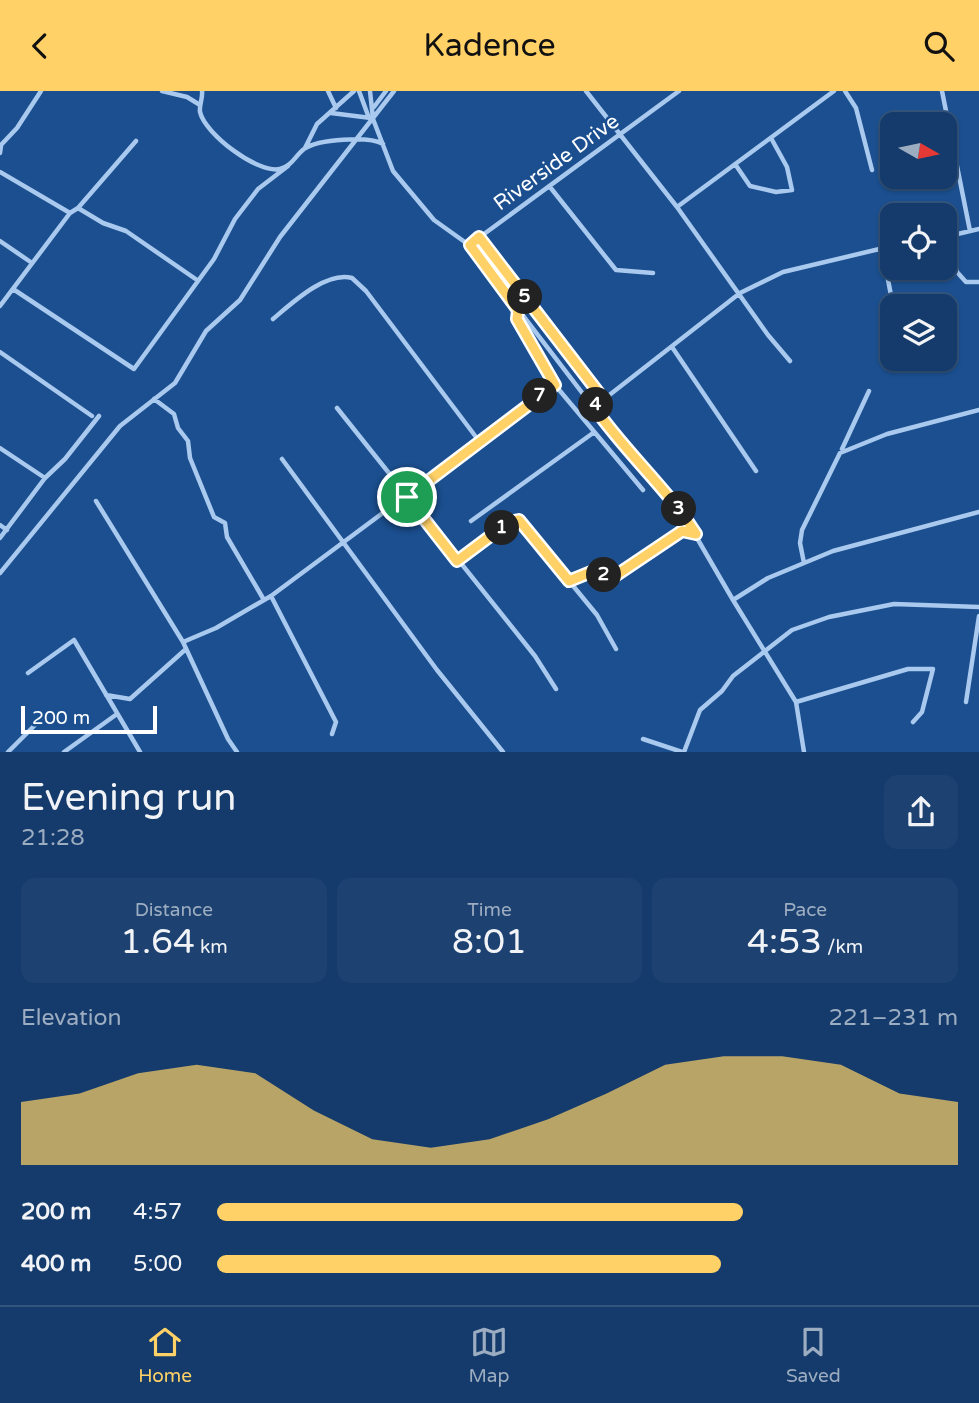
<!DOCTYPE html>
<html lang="en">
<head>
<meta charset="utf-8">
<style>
  :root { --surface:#143b6b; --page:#1d4271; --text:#f1f3f6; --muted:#9dadc1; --line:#33557e; --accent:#ffd166 }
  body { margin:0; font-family:"Varela Round",sans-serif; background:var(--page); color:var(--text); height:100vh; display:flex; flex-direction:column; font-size:26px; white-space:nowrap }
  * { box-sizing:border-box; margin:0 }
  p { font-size:23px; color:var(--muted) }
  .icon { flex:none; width:38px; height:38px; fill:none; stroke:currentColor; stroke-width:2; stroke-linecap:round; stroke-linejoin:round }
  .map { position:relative; height:661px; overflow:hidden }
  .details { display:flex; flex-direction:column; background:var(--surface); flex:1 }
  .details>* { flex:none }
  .needle { width:46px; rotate:99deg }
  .tools { position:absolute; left:880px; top:21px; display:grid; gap:14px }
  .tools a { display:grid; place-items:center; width:77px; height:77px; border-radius:14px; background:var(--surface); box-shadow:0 2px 5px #0004,0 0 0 2px var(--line); font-size:35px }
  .scale { position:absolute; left:21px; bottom:18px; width:136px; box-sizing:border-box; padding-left:7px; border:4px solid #fff; border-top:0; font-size:19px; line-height:24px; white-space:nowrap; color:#fff; -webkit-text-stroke:5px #1b4f8f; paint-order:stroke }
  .pin { position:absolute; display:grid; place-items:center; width:60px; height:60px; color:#fff; margin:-30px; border:4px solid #fff; border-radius:50%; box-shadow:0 2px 7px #0007 }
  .km { position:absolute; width:35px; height:35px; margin:-18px; border-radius:50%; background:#222; color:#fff; font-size:19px; line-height:35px; text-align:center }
  .round { display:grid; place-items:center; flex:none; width:74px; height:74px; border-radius:14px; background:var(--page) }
  .summary { display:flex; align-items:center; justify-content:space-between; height:119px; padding:0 21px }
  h1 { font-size:38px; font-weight:600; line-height:52px }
  .figures { display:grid; grid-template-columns:repeat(3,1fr); gap:10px; height:119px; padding:7px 21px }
  .figures div { display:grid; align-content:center; border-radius:14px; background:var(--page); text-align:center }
  .figures b { font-size:35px; font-weight:600 }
  .figures small { font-size:19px; font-weight:400 }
  .figures p { font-size:19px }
  .chart { height:196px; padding:14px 21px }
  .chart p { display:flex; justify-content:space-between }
  .chart svg { width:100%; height:126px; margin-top:7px; fill:var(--accent); opacity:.7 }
  ul { padding:0 21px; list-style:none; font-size:23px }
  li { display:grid; grid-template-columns:112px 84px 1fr; align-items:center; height:52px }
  li i { height:18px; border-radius:9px; background:var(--accent) }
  header { display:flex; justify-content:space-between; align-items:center; height:91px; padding:0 21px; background:var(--accent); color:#111; font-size:32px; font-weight:600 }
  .tabs { display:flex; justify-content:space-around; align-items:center; height:98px; border-top:2px solid var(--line); background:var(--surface); font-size:19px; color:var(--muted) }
  .tabs a { display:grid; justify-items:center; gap:4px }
  .tabs .current { color:var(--accent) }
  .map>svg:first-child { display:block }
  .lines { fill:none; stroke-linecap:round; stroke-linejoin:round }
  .minor { stroke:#a9c9ee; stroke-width:4.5 }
  .route-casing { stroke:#fff; stroke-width:14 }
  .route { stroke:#ffd166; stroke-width:9 }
  .labels { text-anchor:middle; stroke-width:5; stroke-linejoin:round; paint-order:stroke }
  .street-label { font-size:21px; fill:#fff; stroke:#1b4f8f }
</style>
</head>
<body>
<header><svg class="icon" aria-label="back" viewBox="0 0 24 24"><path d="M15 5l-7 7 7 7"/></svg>Kadence<svg class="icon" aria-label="search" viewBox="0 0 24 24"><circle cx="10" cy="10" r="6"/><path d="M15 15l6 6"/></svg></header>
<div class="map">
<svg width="979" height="661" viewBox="0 0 979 661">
  <rect width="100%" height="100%" fill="#1b4f8f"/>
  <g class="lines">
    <path class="minor" d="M162,0L187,6L200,14
      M202,0C203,7 199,14 200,21C205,43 258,83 280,78C292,75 295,65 304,58C318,48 369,45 383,53
      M328,0L336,17
      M359,0L369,27
      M370,0L373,28L393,80L434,129L469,154
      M586,0L677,116L768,244L790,270
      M679,0L469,154L606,333L683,423L733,509
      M845,0L856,17L872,79
      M942,0L970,140
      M374,16L386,0
      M331,22L371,27
      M0,55L17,37L41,0
      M305,57L317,33L354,0
      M0,62L1,55
      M735,73L750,95L776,101L792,99L787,76L771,47
      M0,81L70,122
      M550,96L616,179L653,182
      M677,116L834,0
      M78,117L103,132L126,140L197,189
      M950,145L957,181L966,191H979
      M479,146L602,309
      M945,146L979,138
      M0,150L32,172
      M882,157L893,215
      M13,198L134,278L214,168L235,128L258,98L288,75
      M0,215L70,122L78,117L136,50
      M518,220L517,228L555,294L643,399
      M273,228C292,212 326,180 352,187L366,200L479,350
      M672,256L756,380
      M0,261L92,325
      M154,308L174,323L178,337L188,350L190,367L214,426L225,432L227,446L264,509
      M594,316L740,202L783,181L892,155
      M337,317L535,565L556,598
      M0,357L45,387
      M842,358L869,300
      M282,368L437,579L503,661
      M96,410L183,551L228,648L237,661
      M471,430L593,342
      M0,434L7,439
      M0,447L45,387L65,368L99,325
      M457,470L509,431L519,429L597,524L616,558
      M804,472L800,452L802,439L840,362L887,343L979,319
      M0,482L120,335L175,292L206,240L240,209L280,146L394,0
      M569,490L591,481L608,486L615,484L682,440L694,443
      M271,505L336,631L332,643
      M183,551L216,537L271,505L555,294
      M28,582L74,549L140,661
      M106,604L130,608L186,558
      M796,611L908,578H933L922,621L913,631
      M966,611L979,525
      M643,648L682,661
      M8,661L47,622
      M64,661L117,623
      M684,661L700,619L722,600L733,585L792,539L829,526L894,513L979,516
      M804,661L796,611L733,509L768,487L833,460L979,421"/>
  </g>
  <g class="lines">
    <defs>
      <path id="route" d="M479,146L598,301L602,309L594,316C625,361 667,397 696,443L682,440L615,485L608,486L591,481L569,490L519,429L509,431L457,470L407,406L555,294L517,228L518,219L470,154Z"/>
    </defs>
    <use href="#route" class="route-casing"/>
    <use href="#route" class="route"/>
  </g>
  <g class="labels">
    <g class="street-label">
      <text transform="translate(556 71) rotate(-36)" y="7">Riverside Drive</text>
    </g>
  </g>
</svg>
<div class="tools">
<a><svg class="needle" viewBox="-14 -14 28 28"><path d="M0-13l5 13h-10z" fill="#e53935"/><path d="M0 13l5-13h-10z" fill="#9dadc1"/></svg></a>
<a><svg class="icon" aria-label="locate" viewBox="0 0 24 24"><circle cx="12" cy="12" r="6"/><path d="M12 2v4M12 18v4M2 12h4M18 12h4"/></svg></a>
<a><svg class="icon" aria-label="layers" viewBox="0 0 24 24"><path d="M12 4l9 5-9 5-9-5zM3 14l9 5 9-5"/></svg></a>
</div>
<div class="scale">200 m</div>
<div class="pin" style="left:407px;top:406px;background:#1e9e55"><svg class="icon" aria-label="arrive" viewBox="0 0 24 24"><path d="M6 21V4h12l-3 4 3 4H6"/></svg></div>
<b class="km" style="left:502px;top:437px">1</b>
<b class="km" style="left:604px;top:484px">2</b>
<b class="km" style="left:679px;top:418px">3</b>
<b class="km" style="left:596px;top:314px">4</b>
<b class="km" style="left:525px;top:206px">5</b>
<b class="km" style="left:540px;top:305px">7</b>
</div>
<section class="details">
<div class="summary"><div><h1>Evening run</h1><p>21:28</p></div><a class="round"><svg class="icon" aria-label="share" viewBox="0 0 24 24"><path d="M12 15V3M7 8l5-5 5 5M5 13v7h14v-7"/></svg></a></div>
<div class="figures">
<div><p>Distance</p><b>1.64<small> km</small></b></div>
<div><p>Time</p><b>8:01</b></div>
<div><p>Pace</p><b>4:53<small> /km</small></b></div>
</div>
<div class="chart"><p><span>Elevation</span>221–231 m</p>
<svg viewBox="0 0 160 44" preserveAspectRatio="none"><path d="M0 44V22L10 19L20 12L30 9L40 12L50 25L60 35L70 38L80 35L90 28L100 19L110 9L120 6L130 6L140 9L150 19L160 22V44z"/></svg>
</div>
<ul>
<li><b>200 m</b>4:57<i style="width:71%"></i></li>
<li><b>400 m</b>5:00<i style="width:68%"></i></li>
</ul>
</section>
<nav class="tabs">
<a class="current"><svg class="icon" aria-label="home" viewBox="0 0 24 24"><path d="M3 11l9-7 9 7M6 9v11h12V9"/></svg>Home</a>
<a><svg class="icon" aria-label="map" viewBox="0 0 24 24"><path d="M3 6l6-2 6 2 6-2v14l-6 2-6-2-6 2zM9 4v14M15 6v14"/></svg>Map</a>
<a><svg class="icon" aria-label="saved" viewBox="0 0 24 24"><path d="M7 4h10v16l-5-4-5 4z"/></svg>Saved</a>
</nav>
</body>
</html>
